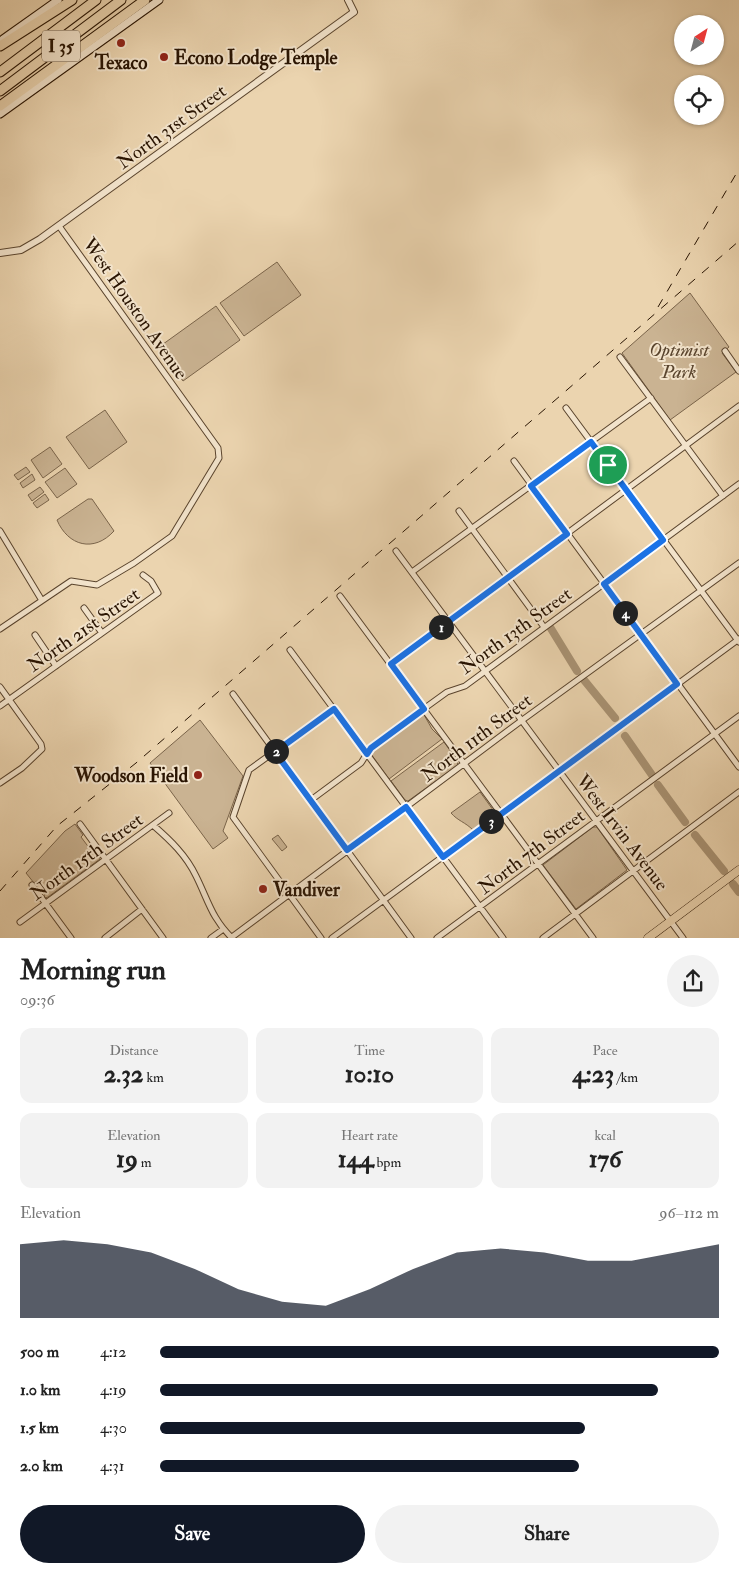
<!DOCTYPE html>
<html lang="en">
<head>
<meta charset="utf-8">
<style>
  :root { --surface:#fff; --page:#f2f2f2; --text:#222; --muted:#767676; --accent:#111827 }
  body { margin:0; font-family:"IM FELL Double Pica",serif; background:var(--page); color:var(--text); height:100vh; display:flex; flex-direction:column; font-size:19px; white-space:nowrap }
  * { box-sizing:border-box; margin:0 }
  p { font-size:16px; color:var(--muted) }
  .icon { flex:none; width:28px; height:28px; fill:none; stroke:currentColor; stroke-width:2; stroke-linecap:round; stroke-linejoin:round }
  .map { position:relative; height:938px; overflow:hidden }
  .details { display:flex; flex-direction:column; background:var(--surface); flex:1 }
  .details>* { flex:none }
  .needle { width:32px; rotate:36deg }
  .fabs { position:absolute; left:674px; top:15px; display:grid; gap:10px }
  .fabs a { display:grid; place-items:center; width:50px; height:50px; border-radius:50%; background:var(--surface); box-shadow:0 1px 4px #0004; font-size:25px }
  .pin { position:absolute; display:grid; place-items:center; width:42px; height:42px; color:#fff; margin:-21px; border:2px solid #fff; border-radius:50%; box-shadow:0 1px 5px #0007 }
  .km { position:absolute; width:25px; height:25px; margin:-12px; border-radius:50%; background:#222; color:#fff; font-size:14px; line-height:25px; text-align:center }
  .round { display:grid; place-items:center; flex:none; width:52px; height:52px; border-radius:26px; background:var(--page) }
  .summary { display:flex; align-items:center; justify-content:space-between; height:85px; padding:0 20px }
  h1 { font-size:28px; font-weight:700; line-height:38px }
  .figures { display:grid; grid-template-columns:repeat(3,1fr); gap:8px; height:85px; padding:5px 20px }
  .figures div { display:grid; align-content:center; border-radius:12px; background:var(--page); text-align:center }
  .figures b { font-size:25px; font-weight:700 }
  .figures small { font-size:14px; font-weight:400 }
  .figures p { font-size:14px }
  .chart { height:140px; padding:10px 20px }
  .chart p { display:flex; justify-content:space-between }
  .chart svg { width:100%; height:90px; margin-top:5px; fill:var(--accent); opacity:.7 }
  .cta { display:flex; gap:10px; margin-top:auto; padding:10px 20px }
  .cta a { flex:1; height:58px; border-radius:30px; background:var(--accent); color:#fff; font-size:20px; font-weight:700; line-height:58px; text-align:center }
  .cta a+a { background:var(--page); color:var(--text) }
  ul { padding:0 20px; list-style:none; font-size:16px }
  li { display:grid; grid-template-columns:80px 60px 1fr; align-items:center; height:38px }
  li i { height:12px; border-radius:6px; background:var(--accent) }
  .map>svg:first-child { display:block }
  .green { fill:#cab392; stroke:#7a644a }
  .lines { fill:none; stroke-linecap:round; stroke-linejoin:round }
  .river { stroke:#a99374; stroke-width:8 }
  .minor-casing { stroke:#5a442d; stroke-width:7 }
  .tertiary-casing { stroke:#5a442d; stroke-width:8 }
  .secondary-casing { stroke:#291402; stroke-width:9 }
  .primary-casing { stroke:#291402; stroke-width:9 }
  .motorway-casing { stroke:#291402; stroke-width:11 }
  .minor { stroke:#f2e3cb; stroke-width:5 }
  .tertiary { stroke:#f2e3cb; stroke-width:6 }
  .secondary { stroke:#f2e3cb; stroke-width:7 }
  .primary { stroke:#ebd4af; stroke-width:8 }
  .motorway { stroke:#ebd4af; stroke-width:9 }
  .rail { stroke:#291402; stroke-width:1; stroke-dasharray:9 9; stroke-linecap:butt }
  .route-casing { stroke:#fff; stroke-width:10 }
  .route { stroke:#1a73e8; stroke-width:6 }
  .poi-dot { fill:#8f2418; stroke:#f2e3cb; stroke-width:2 }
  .labels { text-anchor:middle; stroke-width:4; stroke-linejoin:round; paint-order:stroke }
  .shield { fill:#f2e3cb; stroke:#65523e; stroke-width:1 }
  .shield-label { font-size:18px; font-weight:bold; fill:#291402 }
  .poi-label { font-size:19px; font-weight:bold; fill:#291402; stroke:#f2e3cb; text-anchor:start }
  .street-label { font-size:19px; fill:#291402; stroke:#f2e3cb }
  .park-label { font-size:19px; font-style:italic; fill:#59442d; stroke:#f2e3cb }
</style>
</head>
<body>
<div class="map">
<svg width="739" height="938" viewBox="0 0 739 938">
  <rect width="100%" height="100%" fill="#ebd4af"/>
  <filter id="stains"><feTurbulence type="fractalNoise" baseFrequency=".004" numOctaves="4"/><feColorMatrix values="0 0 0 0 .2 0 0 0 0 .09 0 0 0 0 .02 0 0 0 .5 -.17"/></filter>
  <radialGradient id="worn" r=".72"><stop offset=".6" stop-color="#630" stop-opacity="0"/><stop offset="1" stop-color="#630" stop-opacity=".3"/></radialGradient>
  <path class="green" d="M277,262L301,295L244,336L220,303Z
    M690,293L729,347L722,353L736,372L670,420L622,353Z
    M216,306L240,340L183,381L159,347Z
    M105,410L127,442L89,469L66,437Z
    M50,447L62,464L43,478L31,460Z
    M26,467L30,472L18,480L14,475Z
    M65,468L77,484L57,498L45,482Z
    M32,474L35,480L23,488L20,483Z
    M40,487L44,492L32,501L28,495Z
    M45,494L49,500L37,508L33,503Z
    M88,499H92L114,531C94,553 68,546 57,520Z
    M423,713L432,729L442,739L389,779L371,754L372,751Z
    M200,720L243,776L223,831L228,838L213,849L150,763Z
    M444,742L456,759L458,765L408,801L405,800L391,781Z
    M480,792L496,814L473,830C465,822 458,821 451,813Z
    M75,824L83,835L81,837L96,857L99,855L100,859L48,897L45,898L44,895L47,893L37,881L34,883L26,873L65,831Z
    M593,827H597L627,870L576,909L543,865Z
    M278,835L287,847L282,851L272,839Z"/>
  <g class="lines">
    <path class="river" d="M550,627L577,671
      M584,680L615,718
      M625,736L652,775
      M658,785L685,822
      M695,835L724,871
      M733,884L739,892"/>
    <defs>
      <path id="minor" d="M725,351L739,371
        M620,357L723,496
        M566,408L739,642
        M514,461L739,767
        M459,511L544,627
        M0,531L41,599
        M396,551L683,938
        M412,572L651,398
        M340,596L593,938
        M84,608L102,633
        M0,629L71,581L97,585L134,563L172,536L219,458L218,448L59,226
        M35,635L56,666
        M290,650L503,938
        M391,664L739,406
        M0,687L41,744L42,749L22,768L0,783
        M233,694L411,938
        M0,706L158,593L151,581L143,575
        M311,800L361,763L371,747L447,692L465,686L739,484
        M80,824L163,938
        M154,826C170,840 186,855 196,876C208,900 212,919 232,938
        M32,885L71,938
        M20,922L169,813
        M232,937L521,721L739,563
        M105,938L142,909
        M211,938L222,930
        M321,938L233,817L249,770L334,709
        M332,938L739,639
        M437,938L739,716
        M543,938L739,792"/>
      <path id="tertiary" d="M0,253L21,250L40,239L354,12L348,0"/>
      <path id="secondary" d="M3,39L58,0
        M0,114L159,0"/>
      <path id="primary" d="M648,938L739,870"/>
      <path id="motorway" d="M0,46L72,0
        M0,72L96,0
        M0,91L121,0
        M0,106L145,0"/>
    </defs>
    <use href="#minor" class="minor-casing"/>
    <use href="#tertiary" class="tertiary-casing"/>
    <use href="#secondary" class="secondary-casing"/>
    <use href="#primary" class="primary-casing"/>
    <use href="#motorway" class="motorway-casing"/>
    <use href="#minor" class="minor"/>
    <use href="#tertiary" class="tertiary"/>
    <use href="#secondary" class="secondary"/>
    <use href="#primary" class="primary"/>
    <use href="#motorway" class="motorway"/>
    <path class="rail" d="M658,307L739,169
      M0,891L57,826L136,763L739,241"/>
  </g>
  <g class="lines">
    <defs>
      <path id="route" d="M591,442L663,540L604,584L677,684L443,857L406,807L347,850L275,752L334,709L367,754L371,748L424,709L391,664L567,534L531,486Z"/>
    </defs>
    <use href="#route" class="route-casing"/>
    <use href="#route" class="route"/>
  </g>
  <g class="poi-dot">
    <circle cx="121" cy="43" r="5"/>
    <circle cx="164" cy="57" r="5"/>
    <circle cx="198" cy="775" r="5"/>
    <circle cx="263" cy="889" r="5"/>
  </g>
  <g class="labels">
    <rect class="shield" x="42" y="30.5" width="38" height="31" rx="4"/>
    <g class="shield-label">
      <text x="61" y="52">I 35</text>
    </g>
    <g class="poi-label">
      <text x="174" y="64">Econo Lodge Temple</text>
      <text x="121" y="69" text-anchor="middle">Texaco</text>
      <text x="188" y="782" text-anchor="end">Woodson Field</text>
      <text x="273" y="896">Vandiver</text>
    </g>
    <g class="street-label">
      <text transform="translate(171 126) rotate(-36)" y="7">North 31st Street</text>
      <text transform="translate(136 308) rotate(55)" y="7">West Houston Avenue</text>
      <text transform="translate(83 629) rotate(-35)" y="7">North 21st Street</text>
      <text transform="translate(515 630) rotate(-36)" y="7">North 13th Street</text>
      <text transform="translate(476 737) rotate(-37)" y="7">North 11th Street</text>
      <text transform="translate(623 832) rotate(53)" y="7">West Irvin Avenue</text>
      <text transform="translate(531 851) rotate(-37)" y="7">North 7th Street</text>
      <text transform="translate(86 856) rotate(-36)" y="7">North 15th Street</text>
    </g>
    <g class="park-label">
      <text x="679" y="356">Optimist<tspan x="679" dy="22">Park</tspan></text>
    </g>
  </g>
  <rect width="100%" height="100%" filter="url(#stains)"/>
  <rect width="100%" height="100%" fill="url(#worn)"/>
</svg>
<div class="fabs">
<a><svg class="needle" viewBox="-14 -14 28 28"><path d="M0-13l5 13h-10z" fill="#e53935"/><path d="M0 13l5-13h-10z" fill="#767676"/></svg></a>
<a><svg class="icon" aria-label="locate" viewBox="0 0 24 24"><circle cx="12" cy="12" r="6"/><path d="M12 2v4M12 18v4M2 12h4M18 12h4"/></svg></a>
</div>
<div class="pin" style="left:608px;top:465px;background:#1e9e55"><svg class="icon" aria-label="arrive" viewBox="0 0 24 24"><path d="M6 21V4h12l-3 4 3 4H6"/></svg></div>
<b class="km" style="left:441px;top:627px">1</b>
<b class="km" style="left:276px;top:751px">2</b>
<b class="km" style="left:491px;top:821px">3</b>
<b class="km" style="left:625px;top:613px">4</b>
</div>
<section class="details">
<div class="summary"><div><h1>Morning run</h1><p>09:36</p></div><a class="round"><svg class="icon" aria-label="share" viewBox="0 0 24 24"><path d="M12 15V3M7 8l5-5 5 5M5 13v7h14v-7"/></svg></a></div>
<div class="figures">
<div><p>Distance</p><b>2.32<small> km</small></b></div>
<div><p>Time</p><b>10:10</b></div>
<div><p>Pace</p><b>4:23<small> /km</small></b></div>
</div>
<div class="figures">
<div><p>Elevation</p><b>19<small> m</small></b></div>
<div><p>Heart rate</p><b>144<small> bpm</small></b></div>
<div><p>kcal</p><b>176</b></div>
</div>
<div class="chart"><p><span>Elevation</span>96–112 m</p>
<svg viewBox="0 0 160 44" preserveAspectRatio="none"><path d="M0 44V8L10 6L20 8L30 12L40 20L50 30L60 36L70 38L80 30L90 20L100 12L110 10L120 12L130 16L140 16L150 12L160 8V44z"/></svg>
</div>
<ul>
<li><b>500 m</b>4:12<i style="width:100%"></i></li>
<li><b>1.0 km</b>4:19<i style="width:89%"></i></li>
<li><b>1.5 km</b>4:30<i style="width:76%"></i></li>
<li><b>2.0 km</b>4:31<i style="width:75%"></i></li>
</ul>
<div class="cta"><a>Save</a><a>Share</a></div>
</section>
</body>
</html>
